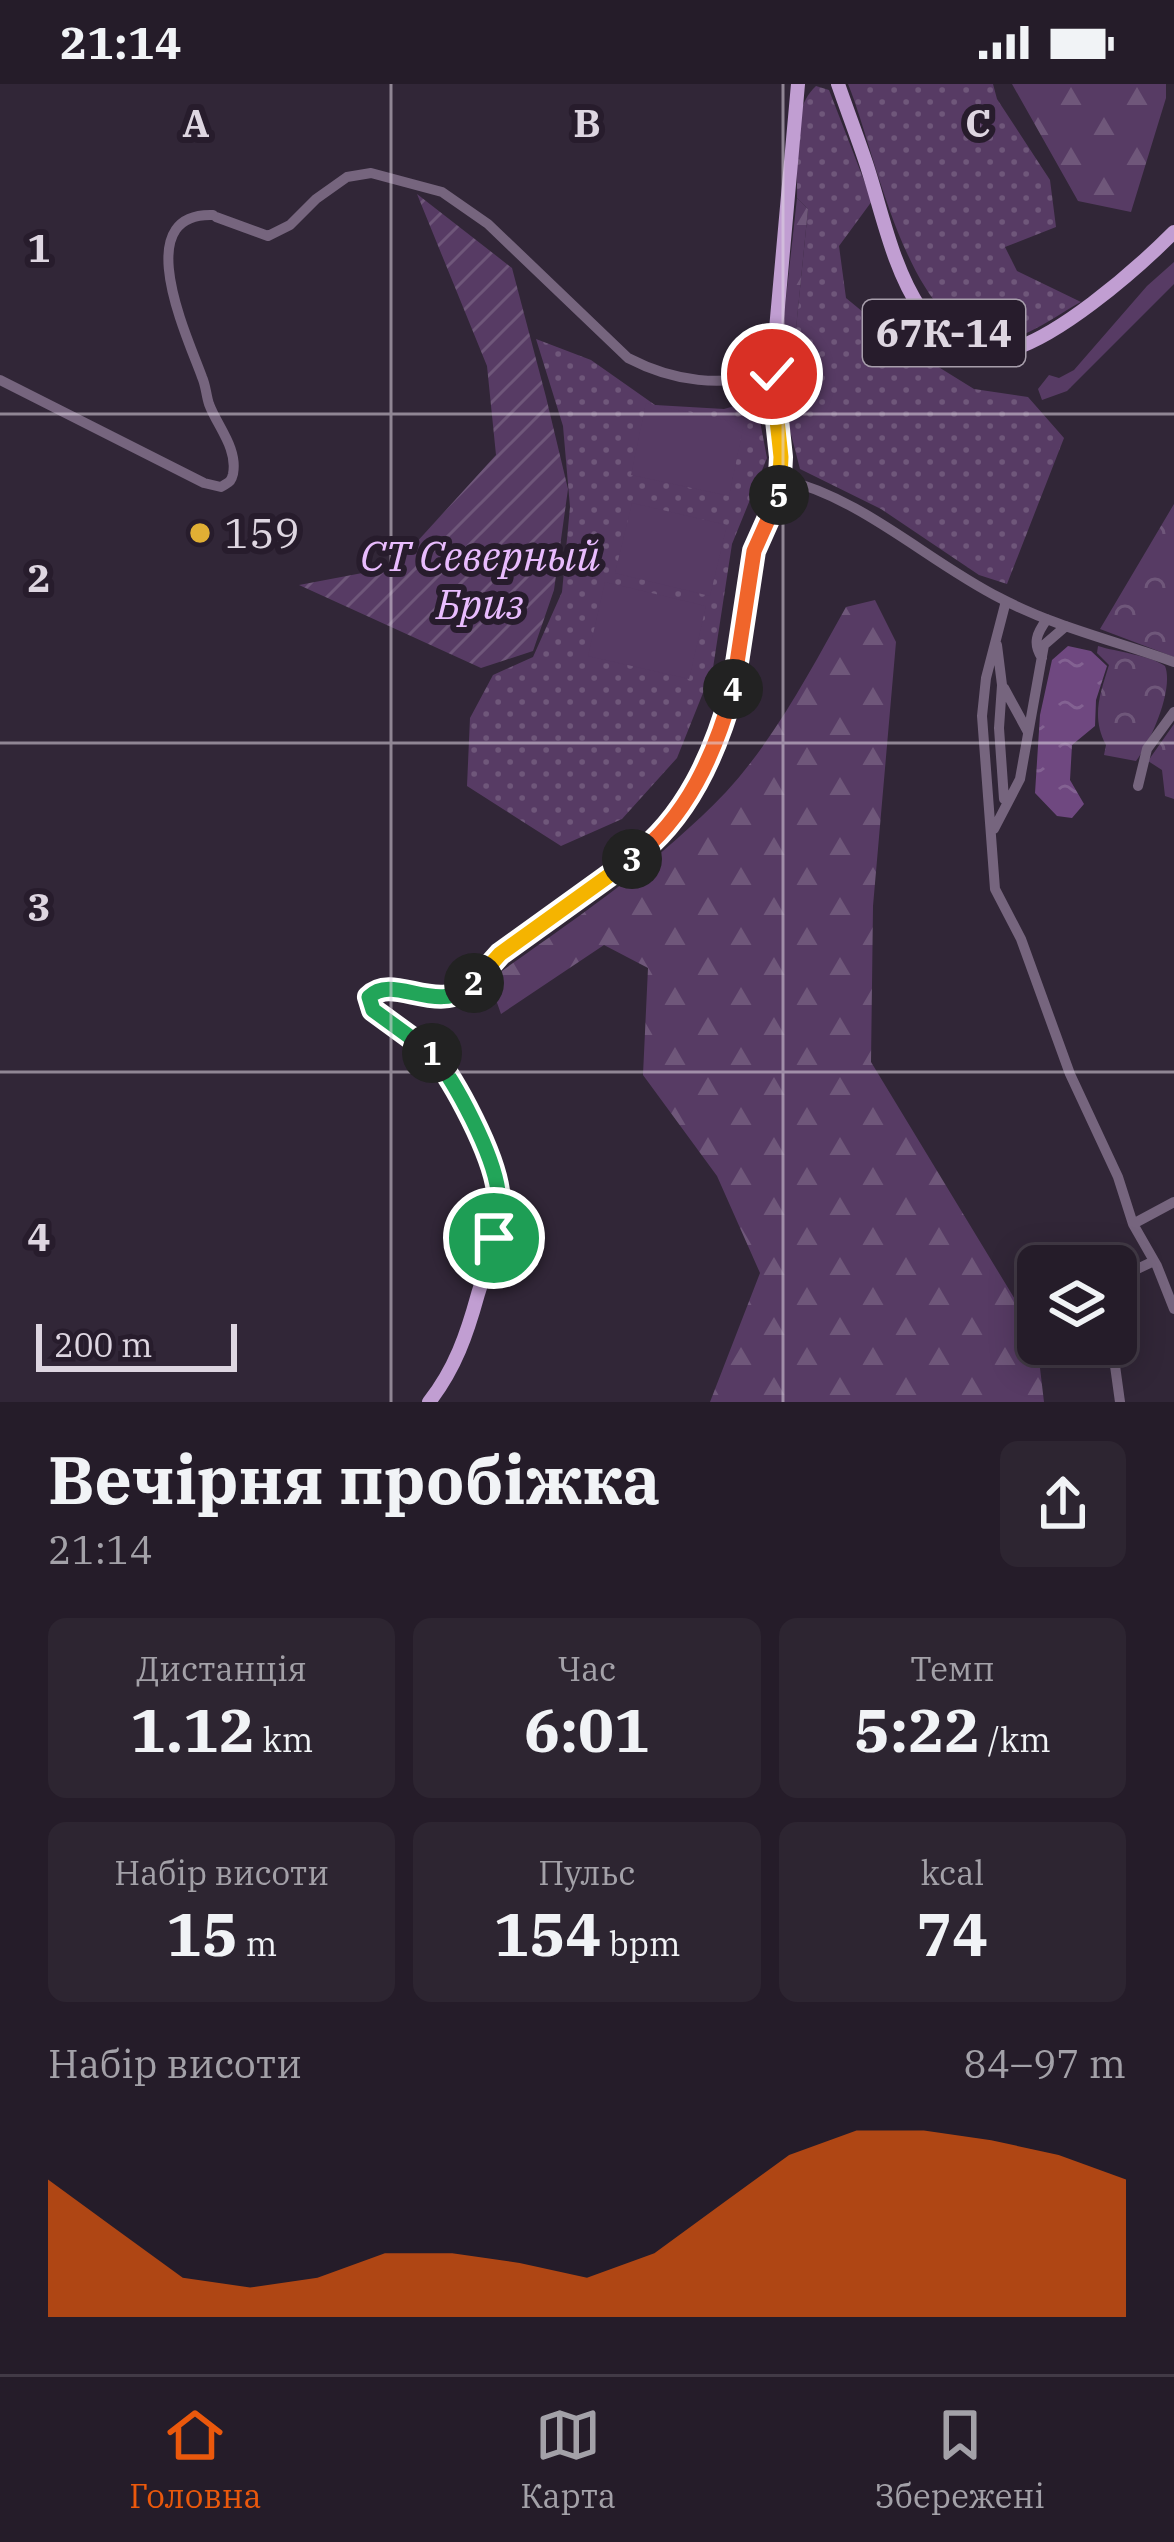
<!DOCTYPE html>
<html lang="uk">
<head>
<meta charset="utf-8">
<style>
  :root { --surface:#251c29; --page:#2d2531; --text:#f1f3f6; --muted:#a3a1a8; --line:#423a46; --accent:#ea580c }
  body { margin:0; font-family:"IBM Plex Serif",serif; background:var(--page); color:var(--text); height:100vh; display:flex; flex-direction:column; font-size:45px; white-space:nowrap }
  * { box-sizing:border-box; margin:0 }
  p { font-size:39px; color:var(--muted) }
  .icon { flex:none; width:66px; height:66px; fill:none; stroke:currentColor; stroke-width:2; stroke-linecap:round; stroke-linejoin:round }
  .map { position:relative; height:1318px; overflow:hidden }
  .drawer { display:flex; flex-direction:column; background:var(--surface); flex:1 }
  .drawer>* { flex:none }
  .fabs { position:absolute; left:1017px; top:1161px; display:grid; gap:24px }
  .fabs a { display:grid; place-items:center; width:120px; height:120px; border-radius:18px; background:var(--surface); box-shadow:0 6px 30px #0003,0 0 0 3px var(--line); font-size:60px }
  .scale { position:absolute; left:36px; bottom:30px; width:201px; box-sizing:border-box; padding-left:12px; border:6px solid #ded6e1; border-top:0; font-size:33px; line-height:42px; white-space:nowrap; color:#ded6e1; -webkit-text-stroke:9px #271c2c; paint-order:stroke }
  .pin { position:absolute; display:grid; place-items:center; width:102px; height:102px; color:#fff; margin:-51px; border:6px solid #fff; border-radius:50%; box-shadow:0 3px 12px #0007 }
  .km { position:absolute; width:60px; height:60px; margin:-30px; border-radius:50%; background:#222; color:#fff; font-size:33px; line-height:60px; text-align:center }
  .round { display:grid; place-items:center; flex:none; width:126px; height:126px; border-radius:18px; background:var(--page) }
  .head { display:flex; align-items:center; justify-content:space-between; height:204px; padding:0 48px }
  h1 { font-size:66px; font-weight:800; line-height:90px }
  .stats { display:grid; grid-template-columns:repeat(3,1fr); gap:18px; height:204px; padding:12px 48px }
  .stats div { display:grid; align-content:center; border-radius:18px; background:var(--page); text-align:center }
  .stats b { font-size:60px; font-weight:800 }
  .stats small { font-size:33px; font-weight:400 }
  .stats p { font-size:33px }
  .chart { height:336px; padding:24px 48px }
  .chart p { display:flex; justify-content:space-between }
  .chart svg { width:100%; height:216px; margin-top:12px; fill:var(--accent); opacity:.7 }
  .status { display:flex; justify-content:space-between; align-items:center; height:84px; padding:0 60px; background:var(--surface); direction:ltr }
  .status svg { height:33px; fill:currentColor }
  .tabs { display:flex; justify-content:space-around; align-items:center; height:168px; border-top:3px solid var(--line); background:var(--surface); font-size:33px; color:var(--muted) }
  .tabs a { display:grid; justify-items:center; gap:6px }
  .tabs .current { color:var(--accent) }
  .map>svg:first-child { display:block }
  .grass { fill:url(#grass-dots) }
  .forest { fill:url(#forest-firs) }
  .park { fill:url(#park-crowns) }
  .garden { fill:url(#garden-furrows) }
  .pitch { fill:#573b64 }
  .water { fill:url(#water-ripples) }
  .lines { fill:none; stroke-linecap:round; stroke-linejoin:round }
  .minor { stroke:#76657e; stroke-width:10 }
  .major { stroke:#c19ed2; stroke-width:14 }
  .split-1-casing { stroke:#fff; stroke-width:24 }
  .split-2-casing { stroke:#fff; stroke-width:24 }
  .split-3-casing { stroke:#fff; stroke-width:24 }
  .split-4-casing { stroke:#fff; stroke-width:24 }
  .split-5-casing { stroke:#fff; stroke-width:24 }
  .split-6-casing { stroke:#fff; stroke-width:24 }
  .split-1 { stroke:#22a559; stroke-width:15 }
  .split-2 { stroke:#22a559; stroke-width:15 }
  .split-3 { stroke:#f5b400; stroke-width:15 }
  .split-4 { stroke:#f0652b; stroke-width:15 }
  .split-5 { stroke:#f0652b; stroke-width:15 }
  .split-6 { stroke:#f5b400; stroke-width:15 }
  .grid { fill:none; stroke:#ded6e1; stroke-width:3; stroke-opacity:0.55 }
  .poi-dot { fill:#e1af34; stroke:#271c2c; stroke-width:4.5 }
  .labels { text-anchor:middle; stroke-width:12; stroke-linejoin:round; paint-order:stroke }
  .shield { fill:#271c2c; stroke:#a79eab; stroke-width:3 }
  .shield-label { font-size:39px; font-weight:bold; fill:#ded6e1 }
  .poi-label { font-size:42px; fill:#ded6e1; stroke:#271c2c; text-anchor:start }
  .park-label { font-size:42px; font-style:italic; fill:#e9bcfe; stroke:#271c2c }
  .grid-label { font-size:39px; text-anchor:middle; font-weight:bold; fill:#ded6e1; stroke:#271c2c; stroke-width:12; stroke-linejoin:round; paint-order:stroke }
</style>
</head>
<body>
<div class="status"><b>21:14</b><svg viewBox="0 0 49 12"><path d="M0 12V9h3v3zM5 12V6h3v6zM10 12V3h3v9zM15 12V0h3v12zM26 1h20v11H26zM47 4h2v5h-2z"/></svg></div>
<div class="map">
<svg width="1174" height="1318" viewBox="0 0 1174 1318">
  <defs>
    <pattern id="grass-dots" width="8" height="8" patternUnits="userSpaceOnUse" patternTransform="scale(3)"><rect width="8" height="8" fill="#573b64"/><path d="M2 2h.1M6 6h.1" fill="none" stroke="#6f577a" stroke-width="1.8" stroke-linecap="round"/></pattern>
    <pattern id="forest-firs" width="22" height="20" patternUnits="userSpaceOnUse" patternTransform="scale(3)"><rect width="22" height="20" fill="#573b64"/><path d="M5 1l3.5 6h-7zM16 11l3.5 6h-7z" fill="#6f577a"/></pattern>
    <pattern id="park-crowns" width="20" height="18" patternUnits="userSpaceOnUse" patternTransform="scale(3)"><rect width="20" height="18" fill="#573b64"/><path d="M2 6a3 3 0 1 1 6 0M12 15a3 3 0 1 1 6 0" fill="none" stroke="#6f577a"/></pattern>
    <pattern id="garden-furrows" width="10" height="10" patternUnits="userSpaceOnUse" patternTransform="scale(3)"><rect width="10" height="10" fill="#573b64"/><path d="M-1 1l2-2M0 10L10 0M9 11l2-2" fill="none" stroke="#6f577a"/></pattern>
    <pattern id="water-ripples" width="26" height="14" patternUnits="userSpaceOnUse" patternTransform="scale(3)"><rect width="26" height="14" fill="#6f4880"/><path d="M2 4q2-2 4 0t4 0M15 11q2-2 4 0t4 0" fill="none" stroke="#836292"/></pattern>
  </defs>
  <rect width="100%" height="100%" fill="#312637"/>
  <path class="grass" d="M848,0H993L997,15L1050,96L1056,143L1005,163L1017,187L1081,218C1058,230 1023,258 996,256C907,250 876,67 848,0Z
    M816,2L829,6L872,117L839,162L846,214L903,261L974,305L1028,313L1064,354L1007,500L979,491L881,425L800,385L777,296L791,294L808,125L797,114C798,80 789,26 816,2Z
    M536,255L591,276L655,321L724,325L756,316L767,374L732,460L713,584L677,674L622,735L561,762L467,702L470,634L493,591L533,573L562,508L570,423L563,342Z"/>
  <path class="forest" d="M1012,0H1166V14L1131,128L1078,117Z
    M797,114L808,125L791,295L777,296Z
    M1174,178V200L1067,307L1042,316L1038,305L1049,291L1059,294L1074,286L1147,202Z
    M875,516L896,558L873,822L871,978L1036,1250L1044,1318H710L760,1189L717,1092L643,991L648,884L604,861L501,930L489,896C572,837 655,782 726,708C774,656 812,584 846,523Z"/>
  <path class="park" d="M1174,420V573L1100,545Z
    M1098,562C1117,568 1149,571 1165,582C1174,605 1151,657 1136,677L1104,671L1106,661C1091,633 1100,610 1109,581L1097,569Z
    M1174,640V715L1165,712L1162,686L1148,677Z"/>
  <path class="garden" d="M417,110L512,184L546,313L568,405L554,506L533,567L481,584L299,501L394,483L496,371L487,282Z"/>
  <path class="pitch" d="M646,319L744,340L729,412L631,391Z
    M632,419L727,441L710,512L615,489Z
    M605,498L706,522L689,595L588,572Z"/>
  <path class="water" d="M1068,562L1091,567L1107,582L1096,616L1095,642L1072,661L1070,696L1084,720L1072,734L1057,732L1035,709L1040,631L1052,576Z"/>
  <g class="lines">
    <path class="minor" d="M216,133L268,152L290,141L316,115L347,93L371,89L442,108L488,140L628,274C676,299 720,302 772,290
      M0,296L204,399L221,403C228,398 231,399 233,390C238,364 217,342 209,320C206,311 206,302 202,293C188,254 128,128 213,131
      M782,395C863,414 927,477 1000,514C1055,543 1116,557 1174,578
      M1006,517L986,594L982,632L995,805L1021,855L1070,990L1118,1093L1133,1140L1157,1182L1174,1225
      M997,561L1002,601L999,644L1004,715
      M1042,574C1032,559 1037,549 1047,535
      M1004,604L1028,648
      M1138,702L1147,665L1174,628
      M994,745L1020,695L1044,561L1066,542
      M1133,1140L1174,1118
      M1116,1195L1152,1178
      M1112,1260L1120,1318"/>
    <path class="major" d="M838,0C847,26 857,52 866,79C882,127 892,183 921,226C937,248 971,272 1000,268C1051,261 1137,185 1174,148
      M429,1318C455,1285 467,1250 478,1210C486,1184 496,1156 498,1129C501,1091 459,998 433,969C417,951 394,939 373,926L369,913L384,904L437,915L466,907L500,870L658,754L702,689L736,595L755,467L781,405L772,290L798,0"/>
  </g>
  <g class="lines">
    <defs>
      <path id="split-1" d="M432,969C456,999 493,1069 498,1107C500,1123 497,1138 494,1154"/>
      <path id="split-2" d="M432,969L373,926L369,913C394,888 438,934 474,899"/>
      <path id="split-3" d="M474,899L500,870L632,775"/>
      <path id="split-4" d="M632,775C687,734 715,670 733,605"/>
      <path id="split-5" d="M733,605L754,467L779,411"/>
      <path id="split-6" d="M772,290L781,373L779,411"/>
    </defs>
    <use href="#split-1" class="split-1-casing"/>
    <use href="#split-2" class="split-2-casing"/>
    <use href="#split-3" class="split-3-casing"/>
    <use href="#split-4" class="split-4-casing"/>
    <use href="#split-5" class="split-5-casing"/>
    <use href="#split-6" class="split-6-casing"/>
    <use href="#split-1" class="split-1"/>
    <use href="#split-2" class="split-2"/>
    <use href="#split-3" class="split-3"/>
    <use href="#split-4" class="split-4"/>
    <use href="#split-5" class="split-5"/>
    <use href="#split-6" class="split-6"/>
  </g>
  <path class="grid" d="M391,0V1318M783,0V1318M0,330H1174M0,659H1174M0,988H1174"/>
  <circle class="poi-dot" cx="200" cy="449" r="12"/>
  <g class="labels">
    <rect class="shield" x="863" y="216" width="162" height="66" rx="9"/>
    <g class="shield-label">
      <text x="944" y="263">67К-14</text>
    </g>
    <g class="poi-label">
      <text x="224" y="464">159</text>
    </g>
    <g class="park-label">
      <text x="480" y="487">СТ Северный<tspan x="480" dy="48">Бриз</tspan></text>
    </g>
  </g>
  <g class="grid-label">
    <text x="196" y="53">A</text>
    <text x="587" y="53">B</text>
    <text x="978" y="53">C</text>
    <text x="39" y="178">1</text>
    <text x="39" y="508">2</text>
    <text x="39" y="837">3</text>
    <text x="39" y="1167">4</text>
  </g>
</svg>
<div class="fabs">
<a><svg class="icon" aria-label="layers" viewBox="0 0 24 24"><path d="M12 4l9 5-9 5-9-5zM3 14l9 5 9-5"/></svg></a>
</div>
<div class="scale">200 m</div>
<div class="pin" style="left:494px;top:1154px;background:#1e9e55"><svg class="icon" aria-label="arrive" viewBox="0 0 24 24"><path d="M6 21V4h12l-3 4 3 4H6"/></svg></div>
<div class="pin" style="left:772px;top:290px;background:#d93025"><svg class="icon" aria-label="check" viewBox="0 0 24 24"><path d="M5 12l5 5 9-10"/></svg></div>
<b class="km" style="left:432px;top:969px">1</b>
<b class="km" style="left:474px;top:899px">2</b>
<b class="km" style="left:632px;top:775px">3</b>
<b class="km" style="left:733px;top:605px">4</b>
<b class="km" style="left:779px;top:411px">5</b>
</div>
<section class="drawer">
<div class="head"><div><h1>Вечірня пробіжка</h1><p>21:14</p></div><a class="round"><svg class="icon" aria-label="share" viewBox="0 0 24 24"><path d="M12 15V3M7 8l5-5 5 5M5 13v7h14v-7"/></svg></a></div>
<div class="stats">
<div><p>Дистанція</p><b>1.12<small> km</small></b></div>
<div><p>Час</p><b>6:01</b></div>
<div><p>Темп</p><b>5:22<small> /km</small></b></div>
</div>
<div class="stats">
<div><p>Набір висоти</p><b>15<small> m</small></b></div>
<div><p>Пульс</p><b>154<small> bpm</small></b></div>
<div><p>kcal</p><b>74</b></div>
</div>
<div class="chart"><p><span>Набір висоти</span>84–97 m</p>
<svg viewBox="0 0 160 44" preserveAspectRatio="none"><path d="M0 44V16L10 26L20 36L30 38L40 36L50 31L60 31L70 33L80 36L90 31L100 21L110 11L120 6L130 6L140 8L150 11L160 16V44z"/></svg>
</div>
</section>
<nav class="tabs">
<a class="current"><svg class="icon" aria-label="home" viewBox="0 0 24 24"><path d="M3 11l9-7 9 7M6 9v11h12V9"/></svg>Головна</a>
<a><svg class="icon" aria-label="map" viewBox="0 0 24 24"><path d="M3 6l6-2 6 2 6-2v14l-6 2-6-2-6 2zM9 4v14M15 6v14"/></svg>Карта</a>
<a><svg class="icon" aria-label="saved" viewBox="0 0 24 24"><path d="M7 4h10v16l-5-4-5 4z"/></svg>Збережені</a>
</nav>
</body>
</html>
